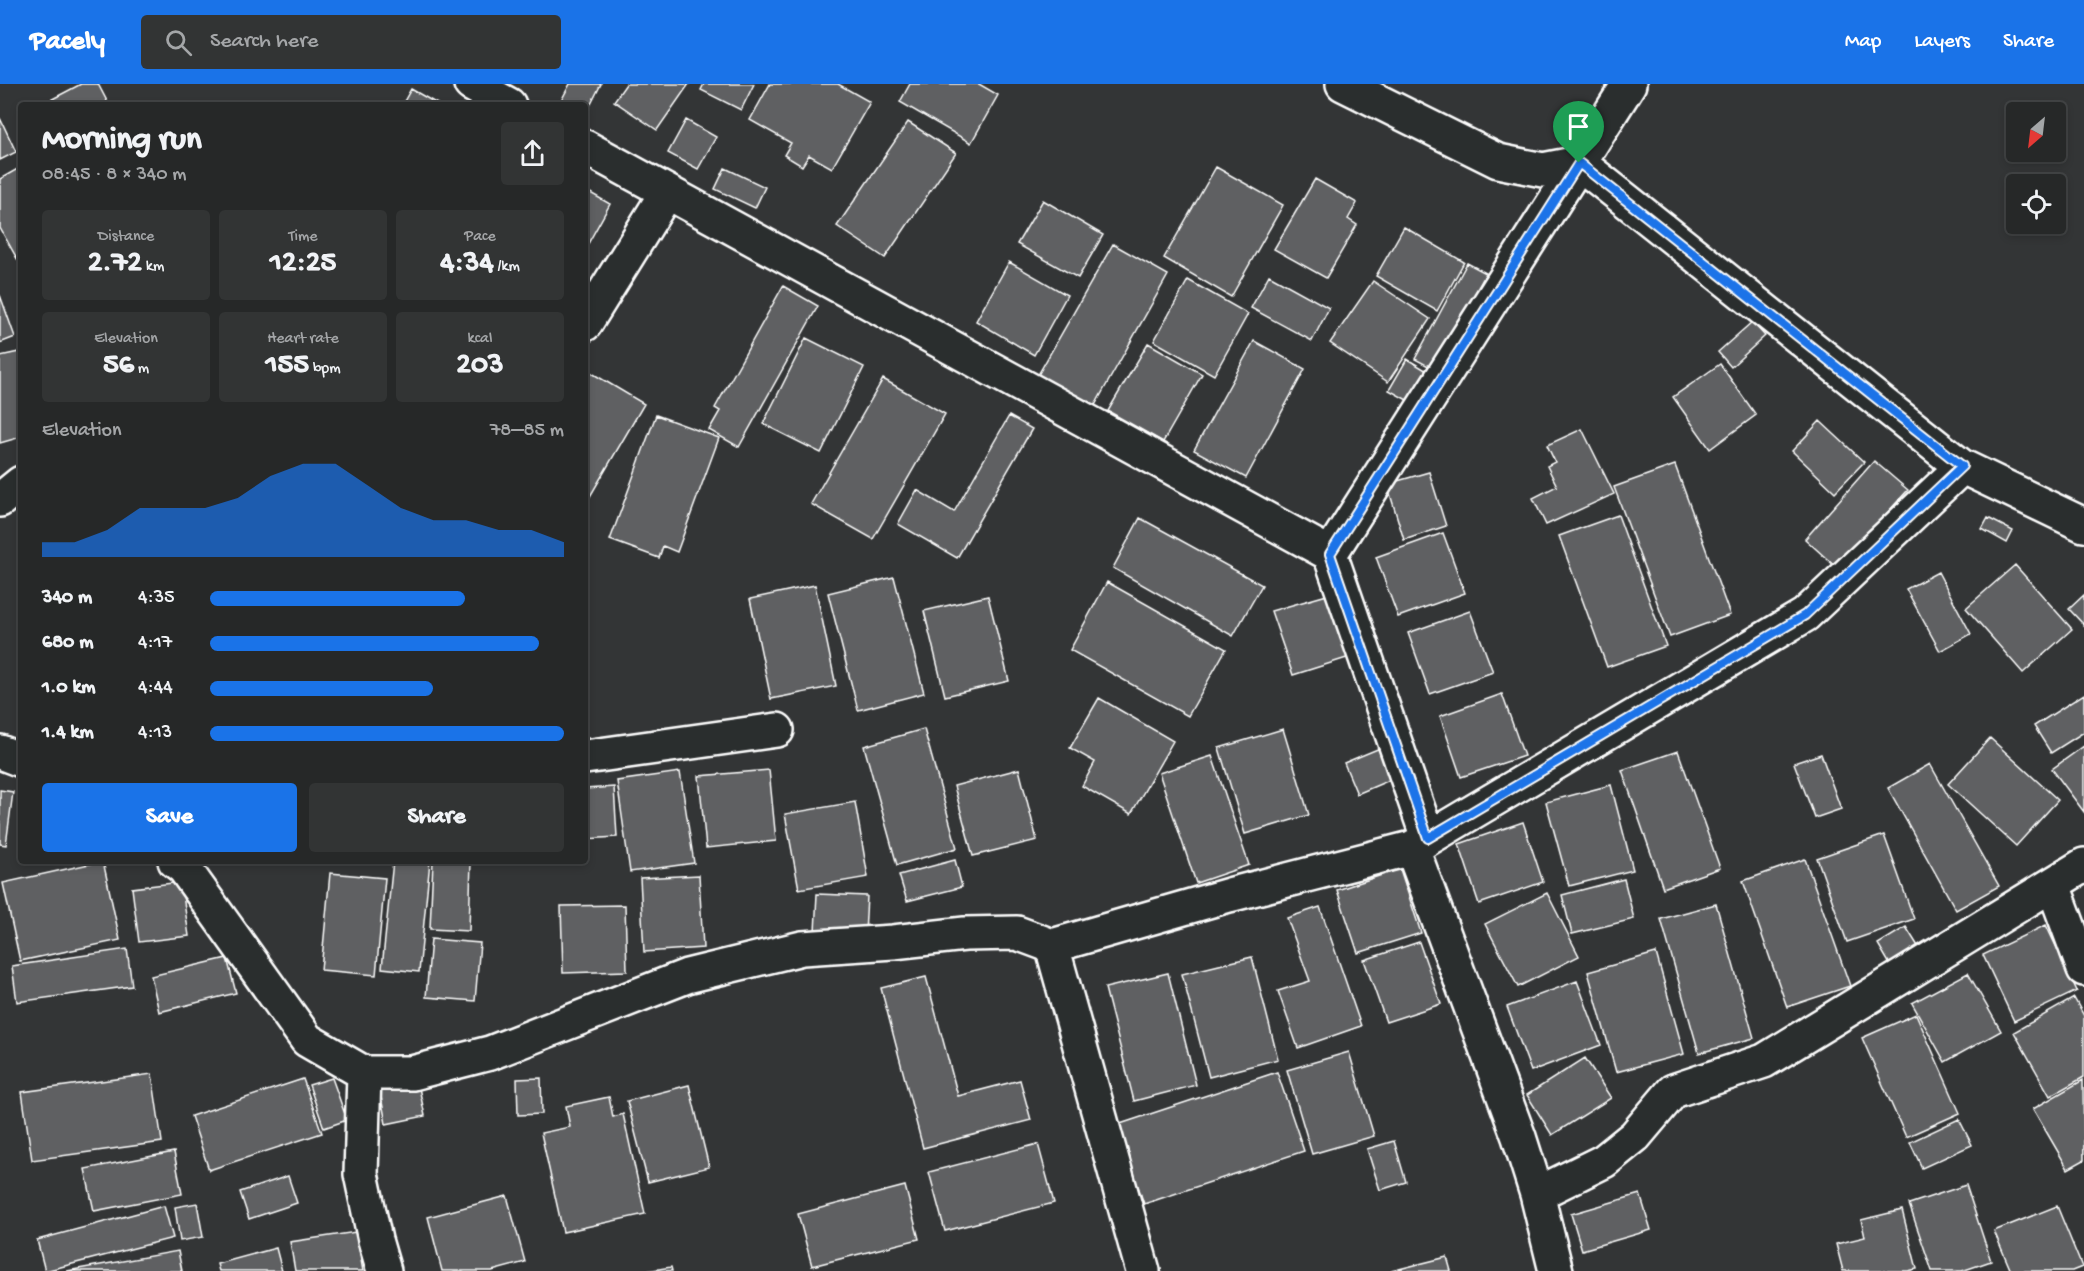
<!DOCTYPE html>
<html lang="en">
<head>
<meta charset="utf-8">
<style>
  :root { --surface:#262828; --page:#323434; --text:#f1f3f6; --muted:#a4a6a8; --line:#424445; --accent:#1a73e8 }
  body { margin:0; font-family:"Gochi Hand",sans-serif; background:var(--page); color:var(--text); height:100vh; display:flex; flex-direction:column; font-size:22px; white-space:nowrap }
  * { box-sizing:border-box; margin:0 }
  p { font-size:20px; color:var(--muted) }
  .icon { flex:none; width:33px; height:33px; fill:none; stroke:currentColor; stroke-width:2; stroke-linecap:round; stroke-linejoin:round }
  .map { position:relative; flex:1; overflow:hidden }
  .drawer { position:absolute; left:18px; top:18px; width:570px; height:762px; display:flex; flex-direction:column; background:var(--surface); border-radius:6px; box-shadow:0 3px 9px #0003,0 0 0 2px var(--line) }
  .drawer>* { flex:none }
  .needle { width:39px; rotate:208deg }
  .tools { position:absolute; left:2006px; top:18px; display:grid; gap:12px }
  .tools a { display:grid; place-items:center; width:60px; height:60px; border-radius:6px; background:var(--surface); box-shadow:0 3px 9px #0003,0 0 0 2px var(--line); font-size:30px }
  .pin { position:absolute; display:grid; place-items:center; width:51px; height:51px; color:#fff; margin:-62px -26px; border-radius:50% 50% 50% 0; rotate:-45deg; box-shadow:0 0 6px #0007 }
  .pin .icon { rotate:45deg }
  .round { display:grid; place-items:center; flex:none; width:63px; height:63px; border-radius:6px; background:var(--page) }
  .headline { display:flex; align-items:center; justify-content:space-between; height:102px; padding:0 24px }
  h1 { font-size:33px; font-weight:700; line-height:45px }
  .stats { display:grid; grid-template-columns:repeat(3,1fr); gap:9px; height:102px; padding:6px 24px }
  .stats div { display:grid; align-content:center; border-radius:6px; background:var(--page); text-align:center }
  .stats b { font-size:30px; font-weight:700 }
  .stats small { font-size:16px; font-weight:400 }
  .stats p { font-size:16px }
  .chart { height:168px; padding:12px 24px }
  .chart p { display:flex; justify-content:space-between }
  .chart svg { width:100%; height:108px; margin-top:6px; fill:var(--accent); opacity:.7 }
  .action { display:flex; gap:12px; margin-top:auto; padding:12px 24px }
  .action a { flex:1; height:69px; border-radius:6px; background:var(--accent); color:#fff; font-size:24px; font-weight:700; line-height:69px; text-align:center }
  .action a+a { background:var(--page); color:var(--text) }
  ul { padding:0 24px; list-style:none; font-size:20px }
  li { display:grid; grid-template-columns:96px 72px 1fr; align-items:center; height:45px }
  li i { height:15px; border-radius:8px; background:var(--accent) }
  header { display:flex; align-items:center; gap:36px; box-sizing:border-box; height:84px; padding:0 30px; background:var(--accent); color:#fff }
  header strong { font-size:28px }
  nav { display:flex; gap:33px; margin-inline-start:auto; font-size:21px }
  .search { width:420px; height:54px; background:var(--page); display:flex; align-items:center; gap:15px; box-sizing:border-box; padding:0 21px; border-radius:6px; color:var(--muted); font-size:22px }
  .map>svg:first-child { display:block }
  .building { fill:#5f6162; stroke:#fff; stroke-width:1.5 }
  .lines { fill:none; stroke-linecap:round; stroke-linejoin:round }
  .minor-casing { stroke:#fff; stroke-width:38 }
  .minor { stroke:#2a2d2e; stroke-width:33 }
  .route-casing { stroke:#fff; stroke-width:12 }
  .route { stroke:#1a73e8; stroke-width:8 }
</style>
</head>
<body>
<header>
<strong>Pacely</strong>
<div class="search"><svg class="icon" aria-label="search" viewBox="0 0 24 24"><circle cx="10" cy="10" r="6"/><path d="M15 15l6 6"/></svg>Search here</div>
<nav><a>Map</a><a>Layers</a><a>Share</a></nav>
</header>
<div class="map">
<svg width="2084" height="1187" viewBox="0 0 2084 1187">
  <rect width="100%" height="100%" fill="#333536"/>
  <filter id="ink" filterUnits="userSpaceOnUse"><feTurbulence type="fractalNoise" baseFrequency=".0167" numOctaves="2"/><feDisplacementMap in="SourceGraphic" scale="12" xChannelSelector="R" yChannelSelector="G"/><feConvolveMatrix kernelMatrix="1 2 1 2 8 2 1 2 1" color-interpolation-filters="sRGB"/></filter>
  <g filter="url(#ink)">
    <path class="building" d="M81,0H98L109,21H41Z
      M570,0H601L586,30L585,21H568L561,17Z
      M626,0H689L657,46L614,17Z
      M704,0H754L741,26L701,6Z
      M770,0H838L870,18L832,84L809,71L802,82L784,71L791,59L750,36Z
      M910,0H979L998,11L971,59L900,18Z
      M411,5L439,21H402Z
      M0,34L16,68L0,76Z
      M686,36L716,53L698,85L668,69Z
      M908,38L956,69L885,174L837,142Z
      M21,83V180H20L0,144V95Z
      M1216,83L1283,121L1231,213L1164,174Z
      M725,84L765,103L755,124L715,105Z
      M1315,95L1357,119L1348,135L1357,141L1326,194L1274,165Z
      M585,106L610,120L585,165Z
      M1043,116L1103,151L1078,194L1017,160Z
      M1404,143L1464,178L1437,227L1376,192Z
      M1113,160L1168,191L1094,323L1038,291Z
      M1009,178L1067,211L1034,271L976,237Z
      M1467,179L1486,189L1434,285L1415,275Z
      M1269,191L1329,224L1312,257L1251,224Z
      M1188,196L1248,230L1214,291L1154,257Z
      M1373,197L1430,235L1388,298L1330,259Z
      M783,202L818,222L739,363L709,346L720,327L715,324Z
      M0,211L15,253L0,259Z
      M1752,238L1765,252L1731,283L1718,268Z
      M806,254L864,283L821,369L763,340Z
      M1254,257L1305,285L1246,394L1194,366Z
      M1148,259L1202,290L1163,358L1108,327Z
      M19,268L21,277V353L0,359V272Z
      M1407,275L1434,291L1416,321L1389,306Z
      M1720,280L1756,331L1710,365L1673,313Z
      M585,285L644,320L585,421Z
      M883,295L945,330L873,455L811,420Z
      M656,331L719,354L677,468L663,462L659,474L610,456Z
      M1009,332L1032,345L957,474L898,440L917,406L954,428Z
      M1820,337L1864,378L1835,408L1792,367Z
      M1582,345L1614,410L1546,441L1533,414L1557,402L1547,382L1555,378L1547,361Z
      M1874,377L1908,406L1837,484L1805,455Z
      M1675,381L1730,531L1670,553L1614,403Z
      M1429,388L1446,442L1404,456L1387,400Z
      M1618,431L1666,562L1607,583L1559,452Z
      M1140,434L1262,501L1233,552L1113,484Z
      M1988,434L2013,447L2007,459L1982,445Z
      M1443,449L1465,509L1398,533L1376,473Z
      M2015,481L2072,545L2023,589L1966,524Z
      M1938,488L1971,550L1940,567L1906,505Z
      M894,493L924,609L858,626L828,509Z
      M1107,498L1226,565L1188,632L1070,566Z
      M815,501L836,602L771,615L750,515Z
      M1334,509L1353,572L1293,591L1271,527Z
      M2084,511V541L2069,525Z
      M988,512L1009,597L945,612L924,527Z
      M1470,527L1493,588L1430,610L1408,549Z
      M1502,610L1524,672L1461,693L1440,632Z
      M2084,610V648L2051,669L2034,642Z
      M1099,614L1173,657L1131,730L1082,702L1095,678L1070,664Z
      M924,645L957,764L897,781L864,662Z
      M1283,645L1309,731L1245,750L1219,664Z
      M1990,654L2058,716L2016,762L1948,700Z
      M2084,662V728L2052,685Z
      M1380,664L1392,695L1357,710L1344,679Z
      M1678,667L1720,784L1663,804L1622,686Z
      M1821,670L1841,725L1815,734L1794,679Z
      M1212,672L1249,781L1196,799L1159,689Z
      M1930,680L1999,802L1956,826L1888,704Z
      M1019,685L1037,756L973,772L954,702Z
      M769,686L776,757L706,764L699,692Z
      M680,688L694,779L630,788L617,697Z
      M1611,701L1633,786L1569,802L1546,718Z
      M614,703L617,753L585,755V705Z
      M0,706L13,708L6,761L0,760Z
      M855,718L868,793L799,805L785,730Z
      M1523,738L1543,798L1479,820L1459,760Z
      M1884,751L1914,835L1847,858L1817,774Z
      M1805,775L1850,902L1787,923L1743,797Z
      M955,776L962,803L907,817L899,791Z
      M103,777L120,856L20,877L3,799Z
      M393,777H430L419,888L382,884Z
      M433,777H471L469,847L430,845Z
      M1400,785L1421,849L1358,869L1337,806Z
      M330,789L385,794L376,891L321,886Z
      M699,791L703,864L644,868L640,794Z
      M1624,795L1634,835L1572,850L1562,811Z
      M181,798L189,852L139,858L132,804Z
      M1547,809L1579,872L1518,903L1485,840Z
      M817,810L867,812L865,850L815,848Z
      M1716,820L1754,954L1699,969L1661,835Z
      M625,821L627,887L563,889L561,822Z
      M1320,823L1361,942L1298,964L1278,907L1310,897L1287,834Z
      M2046,841L2077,907L2014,937L1983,871Z
      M1906,843L1921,867L1892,884L1878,860Z
      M431,855L480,859L475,917L426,913Z
      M1419,858L1441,920L1386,938L1364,876Z
      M127,865L132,902L17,918L12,882Z
      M1656,869L1684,970L1616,988L1588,888Z
      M1252,873L1278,975L1209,993L1182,890Z
      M227,874L236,909L159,928L151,892Z
      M1168,889L1196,1001L1134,1017L1105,904Z
      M1968,889L2001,947L1945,978L1912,919Z
      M926,893L958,1012L1020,996L1031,1036L923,1064L881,904Z
      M1577,897L1601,961L1531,987L1507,923Z
      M2074,914L2084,932V993L2050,1012L2014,948Z
      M1916,930L1960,1029L1906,1053L1862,954Z
      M1349,968L1374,1052L1312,1070L1287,986Z
      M1585,974L1611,1014L1552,1051L1527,1011Z
      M1277,988L1304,1067L1144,1120L1117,1041Z
      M152,990L162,1058L32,1076L22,1008Z
      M332,994L347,1036L324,1044L309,1001Z
      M541,994L542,1030L518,1031L517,995Z
      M303,995L322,1049L209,1086L191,1032Z
      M2083,996L2084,1076L2068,1085L2033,1025Z
      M418,999L425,1032L386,1040L380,1007Z
      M689,1001L709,1083L648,1098L627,1017Z
      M609,1013L613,1033L623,1030L645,1130L563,1148L541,1049L570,1043L566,1022Z
      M1959,1035L1972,1061L1922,1084L1910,1058Z
      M1394,1057L1406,1098L1380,1106L1367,1065Z
      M1038,1060L1054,1119L945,1147L929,1088Z
      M174,1068L182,1110L94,1127L85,1085Z
      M288,1092L297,1119L249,1135L240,1108Z
      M1966,1101L1991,1177L1962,1187H1932L1909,1120Z
      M905,1102L919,1155L812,1182L798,1130Z
      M1640,1110L1651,1146L1582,1166L1571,1130Z
      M507,1112L525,1178L492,1187H442L428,1133Z
      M197,1119L203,1153L180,1157L175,1123Z
      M164,1122L173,1154L45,1187L37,1156Z
      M2057,1122L2082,1183L2072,1187H2011L1994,1147Z
      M1902,1126L1917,1185L1908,1187H1843L1836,1160L1865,1153L1861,1136Z
      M356,1148L363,1187H295L290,1158Z
      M276,1164L282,1187H219L217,1180Z
      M178,1167L182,1187H67Z
      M1447,1173L1451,1187H1391Z
      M671,1183L672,1187H646Z"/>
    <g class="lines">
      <defs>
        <path id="minor" d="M471,0L509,21
          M1343,0L1498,77L1543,86L1579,79L1330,470L1428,754
          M1629,0L1579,79L1961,382L2084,441
          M585,63L1330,470
          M585,240L667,108
          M0,416L21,399
          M0,668L21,676
          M585,673L777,646
          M1412,764L1519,1053L1537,1110L1556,1187
          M175,777L184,784L307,956L364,989H412L490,969L687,892L802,864L893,858L965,850L1017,849L1052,862L1143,1187
          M2053,801L2084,885
          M1052,862L1229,811L1412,764L1805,531L1962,383
          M364,989L361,1090L375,1156L384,1187
          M1537,1110L1604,1077L1635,1052L1673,1007L1764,977L2084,781"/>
      </defs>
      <use href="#minor" class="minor-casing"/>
      <use href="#minor" class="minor"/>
    </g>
  </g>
  <g class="lines" filter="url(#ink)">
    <defs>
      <path id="route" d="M1579,79L1962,382L1805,531L1428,754L1330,470Z"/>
    </defs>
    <use href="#route" class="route-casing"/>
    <use href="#route" class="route"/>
  </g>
</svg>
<div class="tools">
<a><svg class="needle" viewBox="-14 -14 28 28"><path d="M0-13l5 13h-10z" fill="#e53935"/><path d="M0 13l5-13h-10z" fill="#a4a6a8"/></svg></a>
<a><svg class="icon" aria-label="locate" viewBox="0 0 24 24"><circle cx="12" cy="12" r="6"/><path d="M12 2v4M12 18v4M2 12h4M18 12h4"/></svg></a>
</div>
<div class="pin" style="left:1579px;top:79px;background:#1e9e55"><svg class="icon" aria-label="arrive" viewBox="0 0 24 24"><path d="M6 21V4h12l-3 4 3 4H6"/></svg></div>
<section class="drawer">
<div class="headline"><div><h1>Morning run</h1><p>08:45 · 8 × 340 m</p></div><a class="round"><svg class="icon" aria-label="share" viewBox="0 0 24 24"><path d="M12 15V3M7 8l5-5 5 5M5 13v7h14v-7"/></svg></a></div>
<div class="stats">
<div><p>Distance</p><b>2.72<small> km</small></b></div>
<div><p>Time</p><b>12:25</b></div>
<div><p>Pace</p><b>4:34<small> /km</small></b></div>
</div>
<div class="stats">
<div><p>Elevation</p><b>56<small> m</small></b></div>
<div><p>Heart rate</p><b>155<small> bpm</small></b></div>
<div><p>kcal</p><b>203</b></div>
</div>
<div class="chart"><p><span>Elevation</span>78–85 m</p>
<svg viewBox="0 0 160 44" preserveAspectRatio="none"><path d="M0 44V38L10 38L20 33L30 24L40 24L50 24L60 20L70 11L80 6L90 6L100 15L110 24L120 29L130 29L140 33L150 33L160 38V44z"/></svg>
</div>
<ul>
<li><b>340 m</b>4:35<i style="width:72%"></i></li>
<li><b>680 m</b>4:17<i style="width:93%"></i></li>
<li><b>1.0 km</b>4:44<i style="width:63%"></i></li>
<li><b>1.4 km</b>4:13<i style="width:100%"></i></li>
</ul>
<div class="action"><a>Save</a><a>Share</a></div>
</section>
</div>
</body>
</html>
